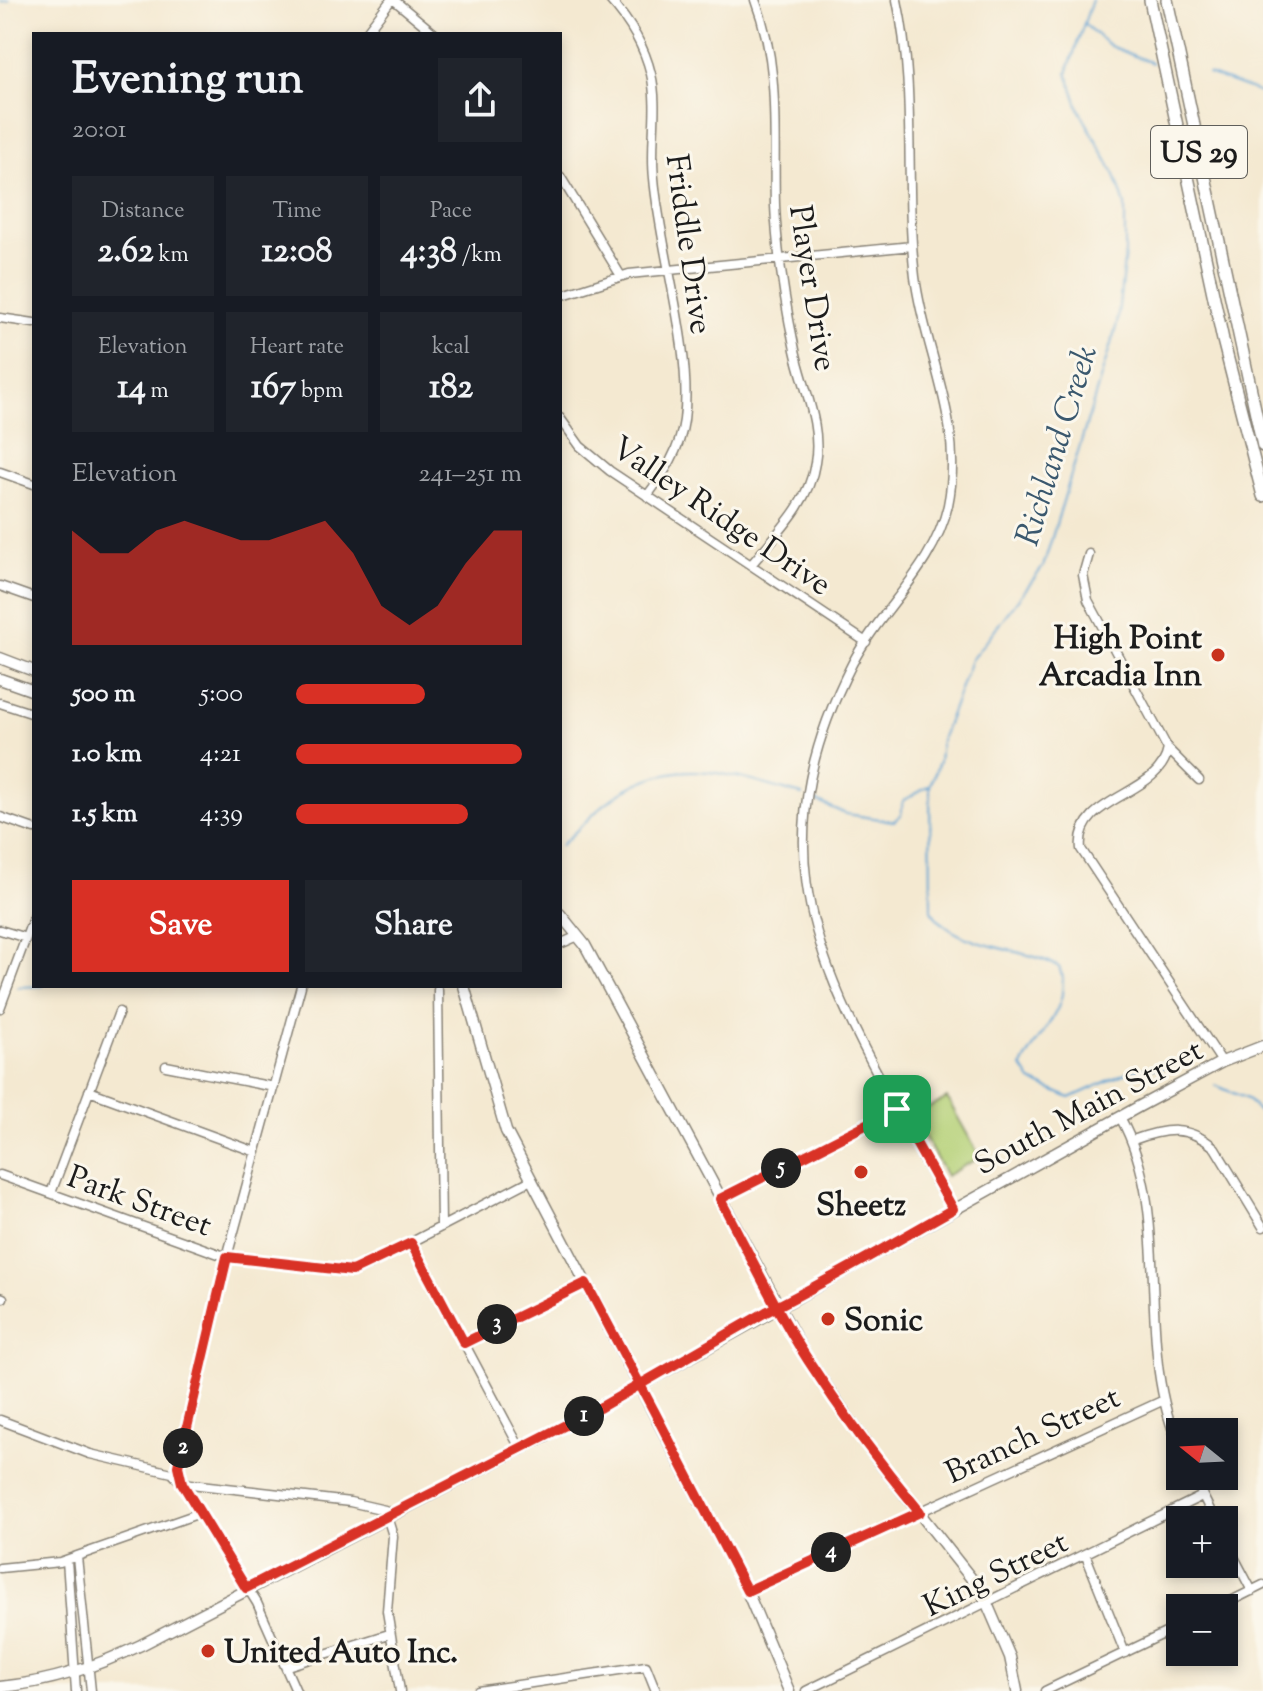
<!DOCTYPE html>
<html lang="en">
<head>
<meta charset="utf-8">
<style>
  :root { --surface:#171b24; --page:#20242c; --text:#f1f3f6; --muted:#9ea1a6; --accent:#d93025 }
  body { margin:0; font-family:"Sorts Mill Goudy",serif; background:var(--page); color:var(--text); height:100vh; display:flex; flex-direction:column; font-size:30px; white-space:nowrap }
  * { box-sizing:border-box; margin:0 }
  p { font-size:26px; color:var(--muted) }
  .icon { flex:none; width:44px; height:44px; fill:none; stroke:currentColor; stroke-width:2; stroke-linecap:round; stroke-linejoin:round }
  .map { position:relative; flex:1; overflow:hidden }
  .drawer { position:absolute; left:32px; top:32px; width:530px; height:956px; display:flex; flex-direction:column; background:var(--surface); border-radius:0px; box-shadow:0 4px 12px #0003 }
  .drawer>* { flex:none }
  .needle { width:52px; rotate:288deg }
  .controls { position:absolute; left:1166px; top:1418px; display:grid; gap:16px }
  .controls a { display:grid; place-items:center; width:72px; height:72px; border-radius:0px; background:var(--surface); box-shadow:0 4px 12px #0003; font-size:40px }
  .pin { position:absolute; display:grid; place-items:center; width:68px; height:68px; color:#fff; margin:-34px; border-radius:16px; box-shadow:0 4px 12px #0006 }
  .km { position:absolute; width:40px; height:40px; margin:-20px; border-radius:50%; background:#222; color:#fff; font-size:22px; line-height:40px; text-align:center }
  .round { display:grid; place-items:center; flex:none; width:84px; height:84px; border-radius:0px; background:var(--page) }
  .head { display:flex; align-items:center; justify-content:space-between; height:136px; padding:0 40px }
  h1 { font-size:44px; font-weight:800; line-height:60px }
  .stats { display:grid; grid-template-columns:repeat(3,1fr); gap:12px; height:136px; padding:8px 40px }
  .stats div { display:grid; align-content:center; border-radius:0px; background:var(--page); text-align:center }
  .stats b { font-size:34px; font-weight:800 }
  .stats small { font-size:22px; font-weight:400 }
  .stats p { font-size:22px }
  .chart { height:224px; padding:16px 40px }
  .chart p { display:flex; justify-content:space-between }
  .chart svg { width:100%; height:144px; margin-top:8px; fill:var(--accent); opacity:.7 }
  .cta { display:flex; gap:16px; margin-top:auto; padding:16px 40px }
  .cta a { flex:1; height:92px; border-radius:0px; background:var(--accent); color:#fff; font-size:32px; font-weight:800; line-height:92px; text-align:center }
  .cta a+a { background:var(--page); color:var(--text) }
  ul { padding:0 40px; list-style:none; font-size:26px }
  li { display:grid; grid-template-columns:128px 96px 1fr; align-items:center; height:60px }
  li i { height:20px; border-radius:10px; background:var(--accent) }
  .map>svg:first-child { display:block }
  .park { fill:#b4d076; stroke:#687649; stroke-width:2 }
  .lines { fill:none; stroke-linecap:round; stroke-linejoin:round }
  .stream { stroke:#5ea2d3; stroke-width:2 }
  .minor-casing { stroke:#888276; stroke-width:11 }
  .major-casing { stroke:#888276; stroke-width:13 }
  .highway-casing { stroke:#888276; stroke-width:14 }
  .minor { stroke:#fff; stroke-width:8 }
  .major { stroke:#fff; stroke-width:10 }
  .highway { stroke:#fff; stroke-width:11 }
  .route-casing { stroke:#fff; stroke-width:16 }
  .route { stroke:#d93025; stroke-width:10 }
  .poi-dot { fill:#c8321e; stroke:#fbf7ec; stroke-width:3 }
  .labels { text-anchor:middle; stroke-width:6; stroke-linejoin:round; paint-order:stroke }
  .shield { fill:#fbf7ec; stroke:#5f5e5a; stroke-width:2 }
  .shield-label { font-size:30px; font-weight:bold; fill:#1c1c1c }
  .street-label { font-size:32px; fill:#1c1c1c; stroke:#fbf7ec }
  .poi-label { font-size:32px; font-weight:bold; fill:#1c1c1c; stroke:#fbf7ec; text-anchor:start }
  .water-label { font-size:34px; font-style:italic; fill:#3a586e; stroke:#fbf7ec }
</style>
</head>
<body>
<div class="map">
<svg width="1263" height="1691" viewBox="0 0 1263 1691">
  <rect width="100%" height="100%" fill="#fbf7ec"/>
  <filter id="ink" filterUnits="userSpaceOnUse"><feTurbulence type="fractalNoise" baseFrequency=".0125" numOctaves="2"/><feDisplacementMap in="SourceGraphic" scale="16" xChannelSelector="R" yChannelSelector="G"/><feConvolveMatrix kernelMatrix="1 2 1 2 8 2 1 2 1" color-interpolation-filters="sRGB"/></filter>
  <filter id="wash" filterUnits="userSpaceOnUse"><feTurbulence type="fractalNoise" baseFrequency=".006" numOctaves="4" result="noise"/><feDisplacementMap in="SourceGraphic" scale="32" xChannelSelector="R" yChannelSelector="G"/><feGaussianBlur stdDeviation="1.8" result="paint"/><feColorMatrix in="noise" values="0 0 0 0 0 0 0 0 0 0 0 0 0 0 0 0 0 1.4 0 .05"/><feComposite in="paint" operator="in"/></filter>
  <g filter="url(#wash)">
    <rect width="100%" height="100%" fill="#f4e9d1"/>
    <path class="park" d="M947,1098L980,1157L946,1176L913,1116Z"/>
    <g class="lines">
      <path class="stream" d="M1092,0L1067,73L1080,111L1115,175L1125,205V252L1117,324L1043,567L971,660L941,740L939,762L930,786L931,910C956,951 1022,945 1059,967C1075,1007 1036,1034 1022,1067L1031,1081L1070,1098L1134,1069L1164,1068
        M0,2L9,0
        M1084,24L1110,46L1152,63
        M1208,74L1263,94
        M814,800L846,814L894,821L901,815L903,801L929,786
        M560,846C576,832 589,817 605,804C674,750 726,774 802,795
        M18,987L43,986
        M1215,1085L1247,1099L1263,1116"/>
    </g>
  </g>
  <g filter="url(#ink)">
    <g class="lines">
      <defs>
        <path id="minor" d="M394,0L435,34
          M610,0C630,22 644,45 651,74C659,108 650,143 654,178C660,251 693,351 684,420C680,450 665,472 647,496
          M897,0C917,91 904,185 915,277C925,355 965,422 948,505C934,568 881,608 852,664C768,829 803,939 887,1091C908,1130 928,1172 953,1209
          M365,34L391,0
          M560,176L621,276
          M560,296L629,274L912,246
          M0,318L34,323
          M560,418L580,446L610,471L866,642
          M0,472L34,484
          M1089,554L1083,575L1088,600L1168,749L1199,780
          M751,565C776,534 809,504 815,463C822,425 803,387 795,350C785,303 777,253 775,205C773,134 781,68 755,0
          M0,586L34,598
          M0,703L34,714
          M1168,749C1160,797 1075,795 1081,849L1222,1062
          M0,817L34,829
          M0,930L26,938
          M560,944L578,936
          M438,990L441,1227
          M0,1008L34,916
          M166,1066L274,1087
          M89,1091L256,1152
          M1120,1117C1176,1218 1132,1345 1180,1448
          M1133,1140C1164,1129 1188,1124 1215,1148L1263,1227
          M0,1175L227,1257L346,1271L362,1268L531,1180
          M51,1193L119,1012
          M720,1199L897,1109
          M411,1243L521,1450
          M0,1297L3,1298
          M464,1343L586,1283
          M0,1420L90,1454L172,1473L182,1483L350,1502L385,1510L393,1536L387,1611L400,1691
          M1193,1476L1215,1520
          M1224,1538L1252,1591
          M1086,1556L1125,1653
          M77,1557L91,1691
          M67,1560L76,1691
          M0,1568L60,1562L200,1513
          M747,1591L1164,1400
          M1217,1608L1263,1585
          M287,1666L389,1634
          M296,1691L257,1603L182,1483L178,1466L227,1257L301,986
          M478,1691L646,1666L656,1691
          M806,1691L1202,1496
          M1045,1691L1180,1626"/>
        <path id="major" d="M0,658L34,671
          M0,679L34,691
          M560,914L585,945L806,1357L879,1462L982,1592L1010,1657L1017,1691
          M464,986L506,1131L747,1591L789,1691
          M0,1687C51,1682 95,1667 141,1645L601,1407L1140,1106L1222,1062L1263,1046"/>
        <path id="highway" d="M1150,0L1223,340L1263,496
          M1167,0L1263,446"/>
      </defs>
      <use href="#minor" class="minor-casing"/>
      <use href="#major" class="major-casing"/>
      <use href="#highway" class="highway-casing"/>
      <use href="#minor" class="minor"/>
      <use href="#major" class="major"/>
      <use href="#highway" class="highway"/>
    </g>
  </g>
  <g class="lines" filter="url(#ink)">
    <defs>
      <path id="route" d="M897,1109L953,1209C891,1244 830,1280 766,1312L601,1407L246,1588L182,1483L178,1466L227,1257L352,1271L411,1243L464,1343L586,1283L654,1411L747,1591L920,1512C880,1464 842,1413 808,1360C775,1309 749,1253 720,1199L897,1109"/>
    </defs>
    <use href="#route" class="route-casing"/>
    <use href="#route" class="route"/>
  </g>
  <g class="poi-dot">
    <circle cx="1218" cy="655" r="8"/>
    <circle cx="861" cy="1172" r="8"/>
    <circle cx="828" cy="1319" r="8"/>
    <circle cx="208" cy="1651" r="8"/>
  </g>
  <g class="labels">
    <rect class="shield" x="1151" y="126" width="96" height="52" rx="6"/>
    <g class="shield-label">
      <text x="1199" y="162">US 29</text>
    </g>
    <g class="street-label">
      <text transform="translate(690 244) rotate(82)" y="11">Friddle Drive</text>
      <text transform="translate(814 288) rotate(81)" y="11">Player Drive</text>
      <text transform="translate(722 515) rotate(34)" y="11">Valley Ridge Drive</text>
      <text transform="translate(1088 1106) rotate(-28)" y="11">South Main Street</text>
      <text transform="translate(140 1200) rotate(20)" y="11">Park Street</text>
      <text transform="translate(1032 1434) rotate(-25)" y="11">Branch Street</text>
      <text transform="translate(995 1573) rotate(-26)" y="11">King Street</text>
    </g>
    <g class="poi-label">
      <text x="1202" y="648" text-anchor="end">High Point<tspan x="1202" dy="37">Arcadia Inn</tspan></text>
      <text x="861" y="1215" text-anchor="middle">Sheetz</text>
      <text x="844" y="1330">Sonic</text>
      <text x="224" y="1662">United Auto Inc.</text>
    </g>
    <g class="water-label">
      <text transform="translate(1055 445) rotate(-73)" y="12">Richland Creek</text>
    </g>
  </g>
</svg>
<div class="controls">
<a><svg class="needle" viewBox="-14 -14 28 28"><path d="M0-13l5 13h-10z" fill="#e53935"/><path d="M0 13l5-13h-10z" fill="#9ea1a6"/></svg></a>
<a>+</a>
<a>−</a>
</div>
<div class="pin" style="left:897px;top:1109px;background:#1e9e55"><svg class="icon" aria-label="arrive" viewBox="0 0 24 24"><path d="M6 21V4h12l-3 4 3 4H6"/></svg></div>
<b class="km" style="left:584px;top:1416px">1</b>
<b class="km" style="left:183px;top:1448px">2</b>
<b class="km" style="left:497px;top:1324px">3</b>
<b class="km" style="left:831px;top:1552px">4</b>
<b class="km" style="left:781px;top:1168px">5</b>
<section class="drawer">
<div class="head"><div><h1>Evening run</h1><p>20:01</p></div><a class="round"><svg class="icon" aria-label="share" viewBox="0 0 24 24"><path d="M12 15V3M7 8l5-5 5 5M5 13v7h14v-7"/></svg></a></div>
<div class="stats">
<div><p>Distance</p><b>2.62<small> km</small></b></div>
<div><p>Time</p><b>12:08</b></div>
<div><p>Pace</p><b>4:38<small> /km</small></b></div>
</div>
<div class="stats">
<div><p>Elevation</p><b>14<small> m</small></b></div>
<div><p>Heart rate</p><b>167<small> bpm</small></b></div>
<div><p>kcal</p><b>182</b></div>
</div>
<div class="chart"><p><span>Elevation</span>241–251 m</p>
<svg viewBox="0 0 160 44" preserveAspectRatio="none"><path d="M0 44V9L10 16L20 16L30 9L40 6L50 9L60 12L70 12L80 9L90 6L100 16L110 32L120 38L130 32L140 19L150 9L160 9V44z"/></svg>
</div>
<ul>
<li><b>500 m</b>5:00<i style="width:57%"></i></li>
<li><b>1.0 km</b>4:21<i style="width:100%"></i></li>
<li><b>1.5 km</b>4:39<i style="width:76%"></i></li>
</ul>
<div class="cta"><a>Save</a><a>Share</a></div>
</section>
</div>
</body>
</html>
